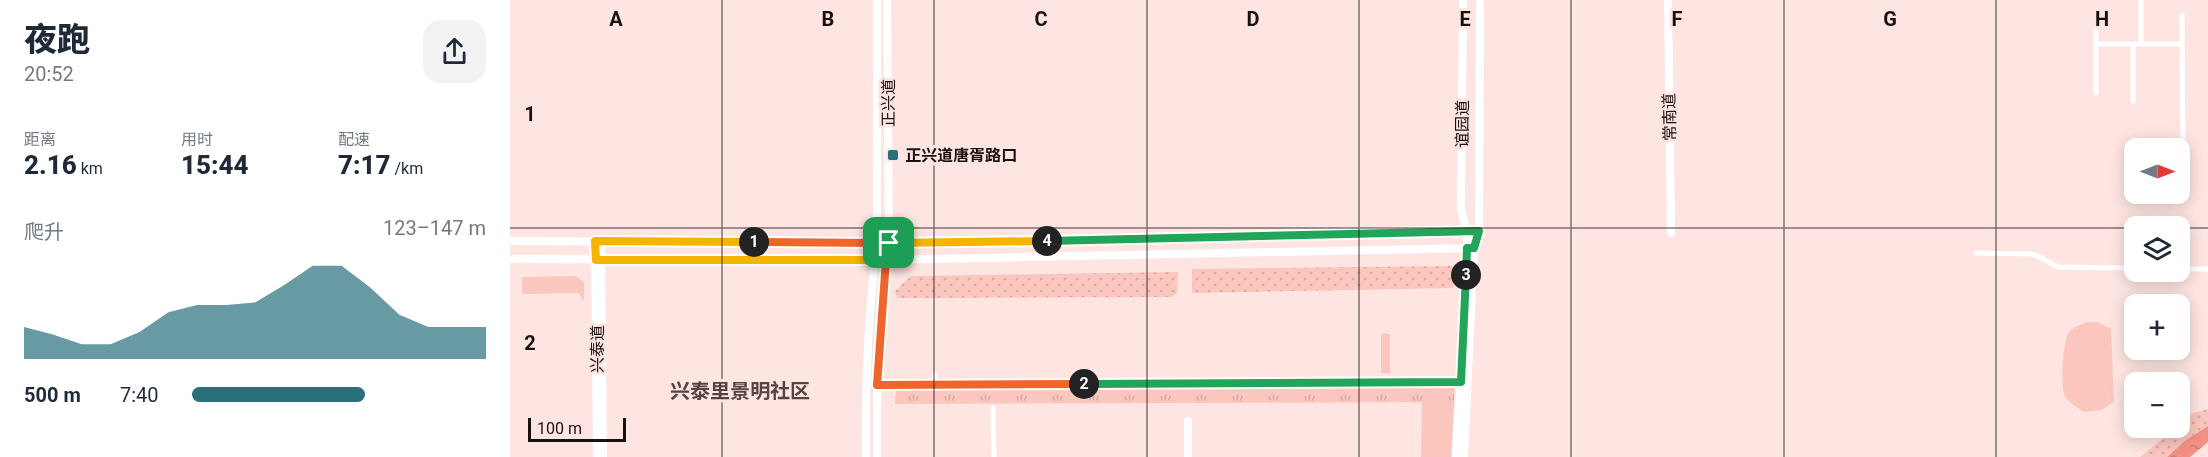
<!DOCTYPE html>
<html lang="zh">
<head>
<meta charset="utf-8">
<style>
  :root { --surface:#fff; --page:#f2f2f3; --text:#1f2937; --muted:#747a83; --accent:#28707b }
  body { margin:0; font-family:Roboto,"Noto Sans SC",sans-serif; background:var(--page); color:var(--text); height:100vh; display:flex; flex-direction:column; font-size:22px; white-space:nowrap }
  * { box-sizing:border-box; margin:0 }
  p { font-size:20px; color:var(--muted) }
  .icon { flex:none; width:33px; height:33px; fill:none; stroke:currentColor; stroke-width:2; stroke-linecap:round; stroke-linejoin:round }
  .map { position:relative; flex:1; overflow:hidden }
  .panel { display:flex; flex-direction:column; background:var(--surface); width:510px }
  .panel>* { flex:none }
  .needle { width:39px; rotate:90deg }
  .buttons { position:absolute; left:1614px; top:138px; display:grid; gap:12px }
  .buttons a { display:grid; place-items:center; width:66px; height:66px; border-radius:12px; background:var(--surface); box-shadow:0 3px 15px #0003; font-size:30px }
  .scale { position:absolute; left:18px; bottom:15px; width:98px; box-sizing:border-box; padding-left:6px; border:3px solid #18100f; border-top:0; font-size:16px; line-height:21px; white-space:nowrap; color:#18100f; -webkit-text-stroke:4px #fee5e1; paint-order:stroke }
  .pin { position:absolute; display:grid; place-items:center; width:51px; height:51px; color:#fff; margin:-26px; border-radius:12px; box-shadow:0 3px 9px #0006 }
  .km { position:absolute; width:30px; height:30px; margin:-15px; border-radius:50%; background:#222; color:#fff; font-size:16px; line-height:30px; text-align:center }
  .round { display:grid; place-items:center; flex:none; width:63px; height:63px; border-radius:18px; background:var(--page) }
  .summary { display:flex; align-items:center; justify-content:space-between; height:102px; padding:0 24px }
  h1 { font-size:33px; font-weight:800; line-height:45px }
  .stats { display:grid; grid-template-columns:repeat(3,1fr); gap:9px; height:102px; padding:6px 24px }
  .stats div { display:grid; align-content:center }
  .stats b { font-size:26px; font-weight:800 }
  .stats small { font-size:16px; font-weight:400 }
  .stats p { font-size:16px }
  .chart { height:168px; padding:12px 24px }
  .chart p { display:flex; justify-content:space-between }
  .chart svg { width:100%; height:108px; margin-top:6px; fill:var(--accent); opacity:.7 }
  ul { padding:0 24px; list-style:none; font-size:20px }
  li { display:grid; grid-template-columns:96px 72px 1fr; align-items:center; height:45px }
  li i { height:15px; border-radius:8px; background:var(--accent) }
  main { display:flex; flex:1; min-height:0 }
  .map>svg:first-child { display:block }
  .grass { fill:url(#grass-tufts) }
  .park { fill:url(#park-dots) }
  .garden { fill:#fbc6be }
  .water { fill:url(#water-ripples) }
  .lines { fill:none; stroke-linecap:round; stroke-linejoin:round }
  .street { stroke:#fff; stroke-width:5 }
  .secondary { stroke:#fff; stroke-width:8 }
  .primary { stroke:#fff; stroke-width:8 }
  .split-1-casing { stroke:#fff; stroke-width:12 }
  .split-2-casing { stroke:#fff; stroke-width:12 }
  .split-3-casing { stroke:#fff; stroke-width:12 }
  .split-4-casing { stroke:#fff; stroke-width:12 }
  .split-5-casing { stroke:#fff; stroke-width:12 }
  .split-1 { stroke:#f5b400; stroke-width:8 }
  .split-2 { stroke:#f0652b; stroke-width:8 }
  .split-3 { stroke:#22a559; stroke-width:8 }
  .split-4 { stroke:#22a559; stroke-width:8 }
  .split-5 { stroke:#f5b400; stroke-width:8 }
  .grid { fill:none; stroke:#18100f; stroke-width:1.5; stroke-opacity:0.55 }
  .poi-dot { fill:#28707b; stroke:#fee5e1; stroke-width:2 }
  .labels { text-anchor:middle; stroke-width:6; stroke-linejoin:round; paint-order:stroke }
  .street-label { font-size:16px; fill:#18100f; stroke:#fee5e1 }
  .poi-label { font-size:16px; font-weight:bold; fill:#18100f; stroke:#fee5e1; text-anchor:start }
  .quarter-label { font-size:20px; font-weight:bold; fill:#574340; stroke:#fee5e1 }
  .grid-label { font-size:20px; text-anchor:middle; font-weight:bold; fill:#18100f; stroke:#fee5e1; stroke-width:6; stroke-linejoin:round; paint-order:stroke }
</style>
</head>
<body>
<main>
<section class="panel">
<div class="summary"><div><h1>夜跑</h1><p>20:52</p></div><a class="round"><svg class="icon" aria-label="share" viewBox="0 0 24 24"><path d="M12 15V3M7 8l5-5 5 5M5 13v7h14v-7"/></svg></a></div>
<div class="stats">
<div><p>距离</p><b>2.16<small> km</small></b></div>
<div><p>用时</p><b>15:44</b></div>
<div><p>配速</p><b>7:17<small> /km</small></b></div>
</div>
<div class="chart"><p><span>爬升</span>123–147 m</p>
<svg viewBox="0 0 160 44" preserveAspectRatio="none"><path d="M0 44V31L10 34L20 38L30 38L40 33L50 25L60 22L70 22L80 21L90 14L100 6L110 6L120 15L130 26L140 31L150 31L160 31V44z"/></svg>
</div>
<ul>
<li><b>500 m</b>7:40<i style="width:59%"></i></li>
</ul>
</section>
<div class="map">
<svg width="1698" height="457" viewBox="0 0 1698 457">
  <defs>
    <pattern id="grass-tufts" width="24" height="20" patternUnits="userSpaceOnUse" patternTransform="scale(1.5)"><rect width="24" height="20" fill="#fbc6be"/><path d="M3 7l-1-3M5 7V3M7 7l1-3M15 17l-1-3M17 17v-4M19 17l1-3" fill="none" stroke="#d6a9a2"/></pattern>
    <pattern id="park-dots" width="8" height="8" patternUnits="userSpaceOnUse" patternTransform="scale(1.5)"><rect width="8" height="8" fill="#fbc6be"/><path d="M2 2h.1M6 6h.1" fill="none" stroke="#d6a9a2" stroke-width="1.8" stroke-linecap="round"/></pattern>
    <pattern id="water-ripples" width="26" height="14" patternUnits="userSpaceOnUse" patternTransform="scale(1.5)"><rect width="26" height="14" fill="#f29183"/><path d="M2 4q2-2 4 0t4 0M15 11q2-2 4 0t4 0" fill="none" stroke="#cf7c70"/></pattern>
  </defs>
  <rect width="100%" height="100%" fill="#fee5e1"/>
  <path class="grass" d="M945,386L944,402L385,404L386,390L400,388Z"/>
  <path class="park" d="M944,266L943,288L682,293V269Z
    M668,272L667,293L660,297L387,298L385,291L401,276Z
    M1698,409V426L1676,440L1657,457H1630L1666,428H1670V425L1683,413Z"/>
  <path class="garden" d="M65,276L74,282V301L68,293L12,294V277Z
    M1578,322H1587L1601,329L1604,402L1591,410L1574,412C1568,408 1558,402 1555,396C1550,387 1553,343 1558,334C1562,327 1570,325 1578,322Z
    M873,333L879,334L880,337V373H871V336Z
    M912,402H944L941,457H911Z"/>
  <path class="water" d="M1698,426V442L1680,457H1657L1676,440Z"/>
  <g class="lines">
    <path class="street" d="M1631,0V44
      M1586,13V93
      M1672,15L1673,152
      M1586,44H1672
      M1623,44V101
      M1466,253L1519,254L1526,255L1548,267L1624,268
      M1670,269H1698
      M425,375V385
      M367,385L953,383
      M483,408L484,457"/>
    <path class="secondary" d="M1158,0L1161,233
      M85,241L87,457
      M91,241L93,457
      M678,421V457
      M356,457C355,386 358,314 367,243V0
      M367,457C367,386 366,313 379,243L377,0
      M946,457L957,248
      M954,457L964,248"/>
    <path class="primary" d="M953,0L951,209L957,232V248
      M0,241L367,243L704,238L969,231
      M0,259L376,260L964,248L969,231L970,0"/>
  </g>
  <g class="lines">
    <defs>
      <path id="split-1" d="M244,242L85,241L86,260H376L379,243"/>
      <path id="split-2" d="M244,242L367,243L365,259L376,260L367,385L574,384"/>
      <path id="split-3" d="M574,384L951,382L956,275"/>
      <path id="split-4" d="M537,241L969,231L964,248H957L956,275"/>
      <path id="split-5" d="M379,243L537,241"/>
    </defs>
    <use href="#split-1" class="split-1-casing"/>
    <use href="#split-2" class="split-2-casing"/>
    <use href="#split-3" class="split-3-casing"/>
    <use href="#split-4" class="split-4-casing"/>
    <use href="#split-5" class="split-5-casing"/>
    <use href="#split-1" class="split-1"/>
    <use href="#split-2" class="split-2"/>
    <use href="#split-3" class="split-3"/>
    <use href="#split-4" class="split-4"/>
    <use href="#split-5" class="split-5"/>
  </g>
  <path class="grid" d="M212,0V457M424,0V457M637,0V457M849,0V457M1061,0V457M1274,0V457M1486,0V457M0,228H1624M1670,228H1698"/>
  <rect class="poi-dot" x="377" y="149" width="12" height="12" rx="3"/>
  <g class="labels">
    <g class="street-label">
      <text transform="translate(378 103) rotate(-90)" y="6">正兴道</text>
      <text transform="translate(1159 117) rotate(-91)" y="6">常南道</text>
      <text transform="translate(952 124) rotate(-90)" y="6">谊园道</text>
      <text transform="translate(87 349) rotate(-90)" y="6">兴泰道</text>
    </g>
    <g class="poi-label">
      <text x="395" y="161">正兴道唐胥路口</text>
    </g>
    <g class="quarter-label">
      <text x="230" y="398">兴泰里景明社区</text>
    </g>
  </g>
  <g class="grid-label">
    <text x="106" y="26">A</text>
    <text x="318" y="26">B</text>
    <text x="531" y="26">C</text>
    <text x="743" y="26">D</text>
    <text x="955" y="26">E</text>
    <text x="1167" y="26">F</text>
    <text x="1380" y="26">G</text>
    <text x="1592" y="26">H</text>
    <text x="20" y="121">1</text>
    <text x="20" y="350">2</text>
  </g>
</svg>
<div class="buttons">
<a><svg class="needle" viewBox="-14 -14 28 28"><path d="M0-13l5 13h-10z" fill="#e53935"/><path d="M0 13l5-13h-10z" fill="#747a83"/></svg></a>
<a><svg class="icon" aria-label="layers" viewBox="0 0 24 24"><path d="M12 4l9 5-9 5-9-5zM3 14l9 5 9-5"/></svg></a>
<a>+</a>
<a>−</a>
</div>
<div class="scale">100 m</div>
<div class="pin" style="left:379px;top:243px;background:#1e9e55"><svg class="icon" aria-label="arrive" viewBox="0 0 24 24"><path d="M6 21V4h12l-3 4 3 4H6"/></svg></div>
<b class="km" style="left:244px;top:242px">1</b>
<b class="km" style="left:574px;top:384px">2</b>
<b class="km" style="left:956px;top:275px">3</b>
<b class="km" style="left:537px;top:241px">4</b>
</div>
</main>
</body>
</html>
